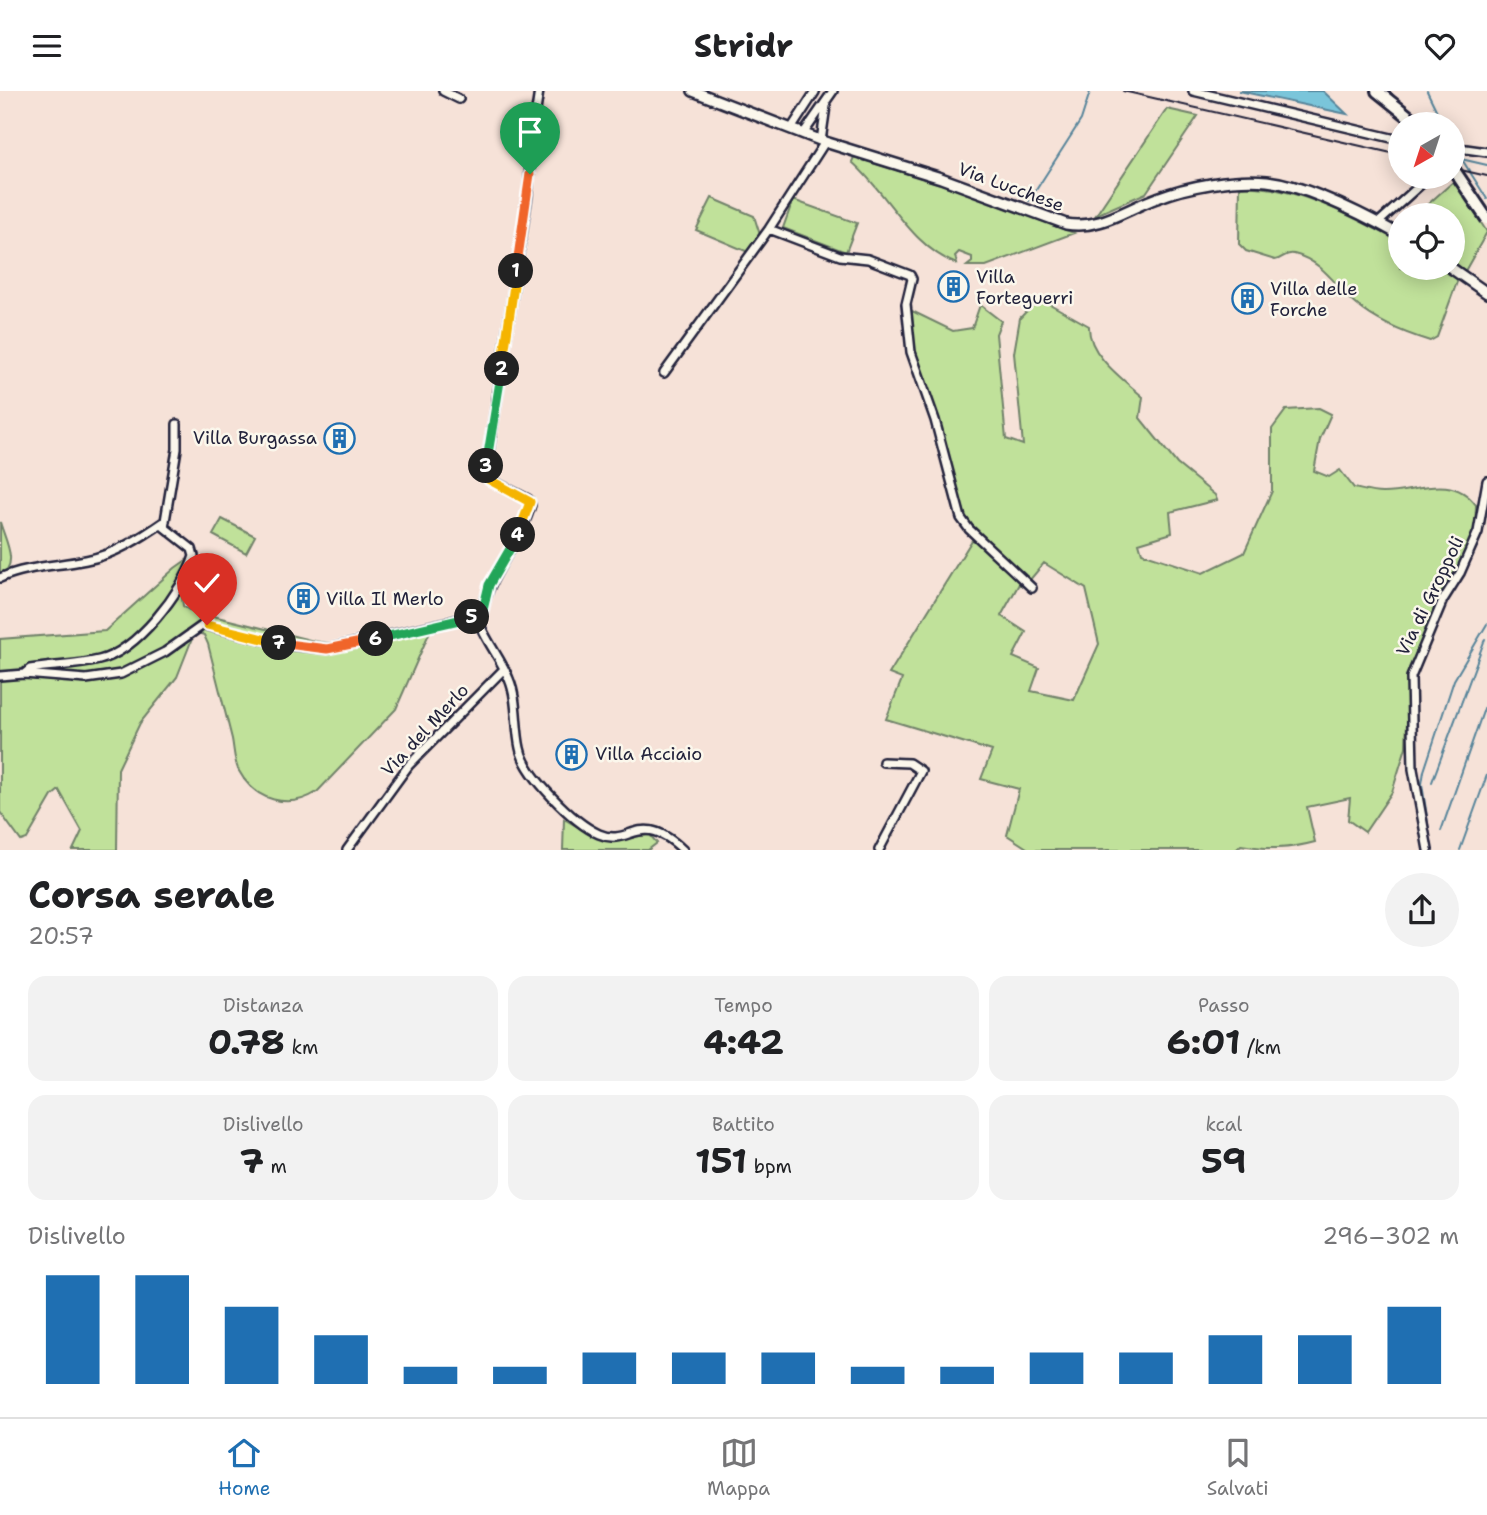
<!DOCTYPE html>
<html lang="it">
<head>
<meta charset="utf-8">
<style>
  :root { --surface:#fff; --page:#f2f2f2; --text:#202124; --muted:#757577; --line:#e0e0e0; --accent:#1f6fb2 }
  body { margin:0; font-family:"Shantell Sans",sans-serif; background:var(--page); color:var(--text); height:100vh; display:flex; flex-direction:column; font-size:26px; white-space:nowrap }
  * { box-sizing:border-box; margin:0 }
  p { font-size:23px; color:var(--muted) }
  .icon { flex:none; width:38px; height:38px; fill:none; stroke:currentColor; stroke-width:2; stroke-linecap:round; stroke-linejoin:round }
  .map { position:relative; height:759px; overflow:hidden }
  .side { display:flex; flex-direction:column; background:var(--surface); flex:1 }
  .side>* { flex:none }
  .needle { width:46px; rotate:219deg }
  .buttons { position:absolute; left:1388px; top:21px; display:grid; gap:14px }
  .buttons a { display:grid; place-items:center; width:77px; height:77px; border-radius:50%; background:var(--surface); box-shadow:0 4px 18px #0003; font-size:35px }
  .pin { position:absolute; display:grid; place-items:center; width:60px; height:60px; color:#fff; margin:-72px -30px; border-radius:50% 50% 50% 0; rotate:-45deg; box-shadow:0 0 7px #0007 }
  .pin .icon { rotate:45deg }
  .km { position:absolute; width:35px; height:35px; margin:-18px; border-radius:50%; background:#222; color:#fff; font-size:19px; line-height:35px; text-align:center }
  .round { display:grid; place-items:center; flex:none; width:74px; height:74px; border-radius:37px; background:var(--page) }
  .overview { display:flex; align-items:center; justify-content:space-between; height:119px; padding:0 28px }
  h1 { font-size:38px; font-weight:700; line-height:52px }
  .figures { display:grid; grid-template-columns:repeat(3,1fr); gap:10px; height:119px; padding:7px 28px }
  .figures div { display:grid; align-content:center; border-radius:18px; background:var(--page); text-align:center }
  .figures b { font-size:35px; font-weight:700 }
  .figures small { font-size:19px; font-weight:400 }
  .figures p { font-size:19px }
  .chart { height:196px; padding:14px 28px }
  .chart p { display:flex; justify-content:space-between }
  .chart svg { width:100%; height:126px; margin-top:7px; stroke:var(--accent); stroke-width:6 }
  header { display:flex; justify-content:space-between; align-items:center; height:91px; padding:0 28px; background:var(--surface); font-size:32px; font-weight:700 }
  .tab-bar { display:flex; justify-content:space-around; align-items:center; height:98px; border-top:2px solid var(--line); background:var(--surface); font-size:19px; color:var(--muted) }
  .tab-bar a { display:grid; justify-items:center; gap:4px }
  .tab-bar .active { color:var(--accent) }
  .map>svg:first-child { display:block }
  .green { fill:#c0e19a; stroke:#71826a; stroke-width:2; fill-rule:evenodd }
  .water { fill:#7ac5da; stroke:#57849a; stroke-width:2 }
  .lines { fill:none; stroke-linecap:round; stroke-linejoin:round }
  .stream { stroke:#57849a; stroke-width:2 }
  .minor-casing { stroke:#22223b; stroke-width:12 }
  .tertiary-casing { stroke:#22223b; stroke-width:14 }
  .primary-casing { stroke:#22223b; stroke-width:16 }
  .minor { stroke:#fbf7ec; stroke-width:7 }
  .tertiary { stroke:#fbf7ec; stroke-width:9 }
  .primary { stroke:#fbf7ec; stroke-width:10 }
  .rail { stroke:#22223b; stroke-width:2 }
  .primary-bridge-casing { stroke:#22223b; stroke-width:16; stroke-linecap:butt }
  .primary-bridge { stroke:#fbf7ec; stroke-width:10 }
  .split-1-casing { stroke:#fff; stroke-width:14 }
  .split-2-casing { stroke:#fff; stroke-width:14 }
  .split-3-casing { stroke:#fff; stroke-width:14 }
  .split-4-casing { stroke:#fff; stroke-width:14 }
  .split-5-casing { stroke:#fff; stroke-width:14 }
  .split-6-casing { stroke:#fff; stroke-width:14 }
  .split-7-casing { stroke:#fff; stroke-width:14 }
  .split-8-casing { stroke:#fff; stroke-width:14 }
  .split-1 { stroke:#f0652b; stroke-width:9 }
  .split-2 { stroke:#f5b400; stroke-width:9 }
  .split-3 { stroke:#22a559; stroke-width:9 }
  .split-4 { stroke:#f5b400; stroke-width:9 }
  .split-5 { stroke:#22a559; stroke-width:9 }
  .split-6 { stroke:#22a559; stroke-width:9 }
  .split-7 { stroke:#f0652b; stroke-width:9 }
  .split-8 { stroke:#f5b400; stroke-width:9 }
  .labels { text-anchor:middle; stroke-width:5; stroke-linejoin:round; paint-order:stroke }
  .street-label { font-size:18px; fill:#22223b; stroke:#fbf7ec }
  .poi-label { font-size:18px; fill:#22223b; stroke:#fbf7ec; text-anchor:start }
</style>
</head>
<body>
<header><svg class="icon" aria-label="menu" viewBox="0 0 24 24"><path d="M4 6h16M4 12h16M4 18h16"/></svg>Stridr<svg class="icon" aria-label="heart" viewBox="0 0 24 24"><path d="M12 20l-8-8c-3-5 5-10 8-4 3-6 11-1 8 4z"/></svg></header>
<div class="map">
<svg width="1487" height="759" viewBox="0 0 1487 759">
  <rect width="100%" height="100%" fill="#f6e2d8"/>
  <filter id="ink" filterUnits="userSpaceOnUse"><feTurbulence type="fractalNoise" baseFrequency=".0143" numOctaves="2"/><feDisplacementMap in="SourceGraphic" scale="14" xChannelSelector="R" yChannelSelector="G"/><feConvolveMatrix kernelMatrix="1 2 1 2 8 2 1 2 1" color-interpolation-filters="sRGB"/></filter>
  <g filter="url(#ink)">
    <path class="green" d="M1167,18L1198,25L1146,102L1096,124Z
      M854,66L945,94L1074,142L986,175H967L972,171V166L959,161L955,165L957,173C911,156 888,102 852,71Z
      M1454,90L1487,141L1465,180L1453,170L1452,124H1437L1427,114Z
      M1240,96C1292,92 1355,127 1400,151V177H1444L1458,188L1437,246L1430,250C1404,242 1378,232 1357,214C1336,196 1323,170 1294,163C1285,161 1283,168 1275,169L1246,160L1239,153Z
      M712,107L754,125L760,144L748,161L696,139Z
      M793,109L857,132L846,161L783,137Z
      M1039,207L1089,235C1088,264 1123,288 1143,306L1140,327L1177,373L1215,404L1217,409L1170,421L1172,442L1139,452L1142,462L1203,482L1244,462L1272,400V338L1286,319L1319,317L1331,323L1320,348L1314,380L1329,386L1340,379L1354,397C1363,399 1373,402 1382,402C1413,403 1451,380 1476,414L1475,440L1409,577L1406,656L1392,701L1365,741L1348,729L1350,707L1307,716L1315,751C1289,758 1268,759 1241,754L1236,759H1030L1007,744L1019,698L981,688L992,660L886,628L902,588L889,583L977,441L966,426L916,269L910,219L953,240L972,237L980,214L1001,230L996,243L1006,348L1023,354L1014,262L1020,227ZM1044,472L1086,498L1099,553L1074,609L1031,600L1039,577L1013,566L1026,541L1001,525L1019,493L1024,496Z
      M222,428L255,445L246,462L213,444Z
      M0,431C5,449 20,474 0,484Z
      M192,465L199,467V472L182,507L183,515L189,519L314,550L352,556L431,538L396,618L317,701C289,719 255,710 239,680C234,671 234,658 232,648C224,616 216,585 208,553L204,544L198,542L192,548L177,586L140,632L118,678L117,759H73L82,740L59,699L52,705L27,748L21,750L0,721V548L105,540L175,477Z
      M564,728L597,747L650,744L657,752L648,759H563Z"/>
    <path class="water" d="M1239,0H1323L1347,23Z"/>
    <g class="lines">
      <path class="stream" d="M1427,0L1443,33
        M1456,59L1487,108
        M1461,68L1487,74
        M1029,110L1081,29L1090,1
        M1432,691L1485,548
        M1441,740L1487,609
        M1432,759L1422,693L1424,680L1454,589L1487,533
        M1460,759L1487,684"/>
      <defs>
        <path id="minor" d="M443,0L459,8
          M539,0L532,46L528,104L485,386L528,408L531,414C519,457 481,489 481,536C489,554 502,570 509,588C518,609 515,635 520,657C525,684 574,732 599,743C631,757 639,717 683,759
          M1193,0L1400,49
          M791,38L815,1
          M803,43L833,0
          M821,50L826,15
          M1452,56L1487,61
          M1378,132L1429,86
          M769,138L840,165L868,168L910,184L912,188L906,213L911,261L935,329L961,427L969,438L1032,497
          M664,282L769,138L825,51
          M0,487C27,475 57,475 86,469C114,464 142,446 165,430
          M24,583L30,578C52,574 77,575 99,569C137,560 183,500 194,465L192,458L164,436L177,358V333
          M0,585L24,583L86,588L121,583L165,561L203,534L286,554L327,558L482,523
          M347,759L409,674L504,578
          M879,759L921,680L909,672L883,671
          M1428,759L1413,678L1411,586L1443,509L1460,482L1478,441L1487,390"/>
        <path id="tertiary" d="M693,0L825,51L941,87L1066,133C1100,139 1126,118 1157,107C1188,95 1233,87 1267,90C1308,95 1364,124 1400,144
          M1451,177L1487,202"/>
        <path id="primary" d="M1377,0L1418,33"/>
      </defs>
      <use href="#minor" class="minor-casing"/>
      <use href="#tertiary" class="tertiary-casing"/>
      <use href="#primary" class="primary-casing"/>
      <use href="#minor" class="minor"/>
      <use href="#tertiary" class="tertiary"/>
      <use href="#primary" class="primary"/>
      <path class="rail" d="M1123,0L1400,64
        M1452,77L1487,85"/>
      <defs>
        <path id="primary-bridge" d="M1452,76L1487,128"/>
      </defs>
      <use href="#primary-bridge" class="primary-bridge-casing"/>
      <use href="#primary-bridge" class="primary-bridge"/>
    </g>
  </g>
  <g class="lines" filter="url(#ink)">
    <defs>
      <path id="split-1" d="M516,180L530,83"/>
      <path id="split-2" d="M502,278L516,180"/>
      <path id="split-3" d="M486,375L502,278"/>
      <path id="split-4" d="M486,375L488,388L530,411L518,444"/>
      <path id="split-5" d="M472,526L482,523L489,494L518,444"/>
      <path id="split-6" d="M376,548L472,526"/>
      <path id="split-7" d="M279,552L327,558L376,548"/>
      <path id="split-8" d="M207,534L279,552"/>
    </defs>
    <use href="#split-1" class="split-1-casing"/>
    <use href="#split-2" class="split-2-casing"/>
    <use href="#split-3" class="split-3-casing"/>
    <use href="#split-4" class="split-4-casing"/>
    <use href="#split-5" class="split-5-casing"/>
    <use href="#split-6" class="split-6-casing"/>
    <use href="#split-7" class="split-7-casing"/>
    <use href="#split-8" class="split-8-casing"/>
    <use href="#split-1" class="split-1"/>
    <use href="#split-2" class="split-2"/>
    <use href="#split-3" class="split-3"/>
    <use href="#split-4" class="split-4"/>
    <use href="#split-5" class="split-5"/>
    <use href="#split-6" class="split-6"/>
    <use href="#split-7" class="split-7"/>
    <use href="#split-8" class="split-8"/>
  </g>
  <defs>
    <symbol id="building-ring" viewBox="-11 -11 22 22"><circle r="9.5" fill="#fbf7ec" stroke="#1f6fb2" stroke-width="1.5"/><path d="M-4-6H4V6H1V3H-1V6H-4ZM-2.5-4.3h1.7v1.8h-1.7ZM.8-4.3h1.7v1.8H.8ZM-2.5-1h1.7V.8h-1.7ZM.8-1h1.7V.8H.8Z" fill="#1f6fb2"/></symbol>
  </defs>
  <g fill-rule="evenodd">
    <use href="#building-ring" x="936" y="178" width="35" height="35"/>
    <use href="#building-ring" x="1230" y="190" width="35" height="35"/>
    <use href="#building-ring" x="322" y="330" width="35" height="35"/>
    <use href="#building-ring" x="286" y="490" width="35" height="35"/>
    <use href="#building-ring" x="554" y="646" width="35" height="35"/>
  </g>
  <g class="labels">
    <g class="street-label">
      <text transform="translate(1011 96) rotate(20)" y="6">Via Lucchese</text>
      <text transform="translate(1430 505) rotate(-64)" y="6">Via di Groppoli</text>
      <text transform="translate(425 639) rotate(-47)" y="6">Via del Merlo</text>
    </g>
    <g class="poi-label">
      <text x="976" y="192">Villa<tspan x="976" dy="21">Forteguerri</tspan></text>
      <text x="1270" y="204">Villa delle<tspan x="1270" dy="21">Forche</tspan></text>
      <text x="317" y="353" text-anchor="end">Villa Burgassa</text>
      <text x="326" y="514">Villa Il Merlo</text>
      <text x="595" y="669">Villa Acciaio</text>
    </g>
  </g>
</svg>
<div class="buttons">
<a><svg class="needle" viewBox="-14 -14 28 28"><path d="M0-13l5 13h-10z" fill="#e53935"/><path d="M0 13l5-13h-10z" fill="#757577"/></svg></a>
<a><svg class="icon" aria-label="locate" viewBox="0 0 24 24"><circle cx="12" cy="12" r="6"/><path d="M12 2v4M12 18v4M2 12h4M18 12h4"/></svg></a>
</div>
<div class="pin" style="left:530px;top:83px;background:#1e9e55"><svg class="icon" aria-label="arrive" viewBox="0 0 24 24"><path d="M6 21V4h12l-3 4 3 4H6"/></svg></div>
<div class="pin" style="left:207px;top:534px;background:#d93025"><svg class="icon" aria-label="check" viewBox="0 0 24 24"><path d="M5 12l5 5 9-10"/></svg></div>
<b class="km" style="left:516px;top:180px">1</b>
<b class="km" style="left:502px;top:278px">2</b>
<b class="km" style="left:486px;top:375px">3</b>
<b class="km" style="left:518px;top:444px">4</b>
<b class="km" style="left:472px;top:526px">5</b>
<b class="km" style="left:376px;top:548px">6</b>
<b class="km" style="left:279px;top:552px">7</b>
</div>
<section class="side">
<div class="overview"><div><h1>Corsa serale</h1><p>20:57</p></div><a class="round"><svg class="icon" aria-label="share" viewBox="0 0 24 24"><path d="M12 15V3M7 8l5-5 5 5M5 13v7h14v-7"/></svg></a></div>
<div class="figures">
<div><p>Distanza</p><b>0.78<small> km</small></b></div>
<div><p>Tempo</p><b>4:42</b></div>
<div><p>Passo</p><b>6:01<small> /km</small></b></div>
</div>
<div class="figures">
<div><p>Dislivello</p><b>7<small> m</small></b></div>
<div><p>Battito</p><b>151<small> bpm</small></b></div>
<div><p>kcal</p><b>59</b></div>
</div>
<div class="chart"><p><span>Dislivello</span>296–302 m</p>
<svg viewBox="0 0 160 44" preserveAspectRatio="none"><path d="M5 44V6M15 44V6M25 44V17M35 44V27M45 44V38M55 44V38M65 44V33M75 44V33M85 44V33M95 44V38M105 44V38M115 44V33M125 44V33M135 44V27M145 44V27M155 44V17"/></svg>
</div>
</section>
<nav class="tab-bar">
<a class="active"><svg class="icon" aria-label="home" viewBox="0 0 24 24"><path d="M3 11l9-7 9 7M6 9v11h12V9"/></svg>Home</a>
<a><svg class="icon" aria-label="map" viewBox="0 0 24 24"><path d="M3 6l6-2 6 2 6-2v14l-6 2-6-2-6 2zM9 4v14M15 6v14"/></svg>Mappa</a>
<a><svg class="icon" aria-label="saved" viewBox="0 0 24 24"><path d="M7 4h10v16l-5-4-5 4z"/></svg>Salvati</a>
</nav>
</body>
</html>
